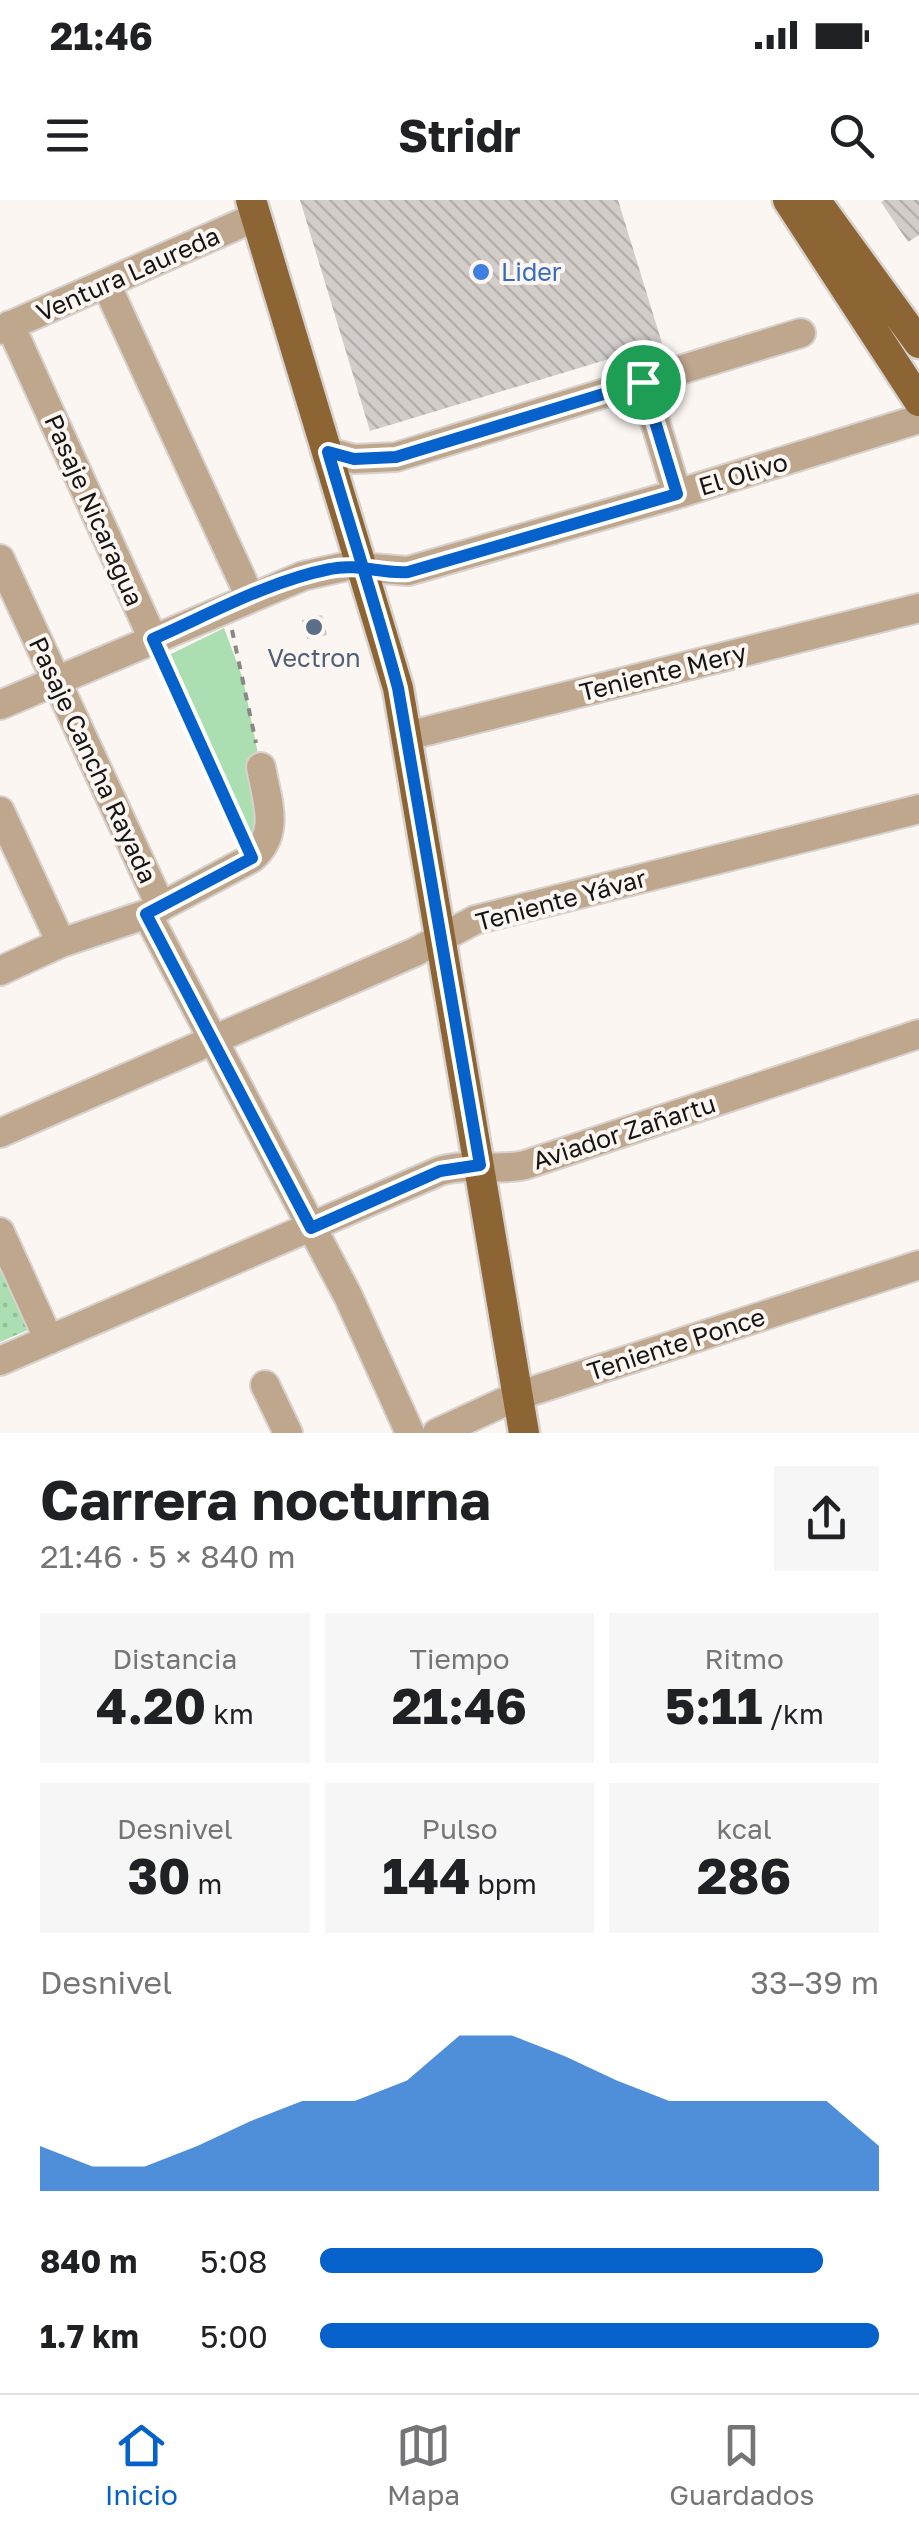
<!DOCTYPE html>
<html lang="es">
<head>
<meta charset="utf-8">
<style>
  :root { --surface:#fff; --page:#f6f6f6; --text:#202124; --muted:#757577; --line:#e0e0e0; --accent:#0661ca }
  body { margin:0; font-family:"Golos Text",sans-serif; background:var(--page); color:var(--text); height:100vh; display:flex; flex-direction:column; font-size:38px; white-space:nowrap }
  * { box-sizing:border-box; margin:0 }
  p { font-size:32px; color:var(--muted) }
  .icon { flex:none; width:55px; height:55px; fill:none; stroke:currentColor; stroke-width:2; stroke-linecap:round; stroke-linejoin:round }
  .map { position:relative; height:1233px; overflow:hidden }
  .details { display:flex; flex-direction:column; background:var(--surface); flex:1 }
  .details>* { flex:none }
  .pin { position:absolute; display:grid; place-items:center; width:85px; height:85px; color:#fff; margin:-42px; border:5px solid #fff; border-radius:50%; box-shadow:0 2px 10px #0007 }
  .round { display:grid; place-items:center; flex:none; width:105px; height:105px; border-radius:0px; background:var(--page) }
  .head { display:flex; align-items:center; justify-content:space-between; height:170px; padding:0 40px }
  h1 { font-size:55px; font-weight:700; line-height:75px }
  .figures { display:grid; grid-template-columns:repeat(3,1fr); gap:15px; height:170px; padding:10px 40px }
  .figures div { display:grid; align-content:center; border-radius:0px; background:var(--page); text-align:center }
  .figures b { font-size:50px; font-weight:700 }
  .figures small { font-size:28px; font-weight:400 }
  .figures p { font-size:28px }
  .chart { height:280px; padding:20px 40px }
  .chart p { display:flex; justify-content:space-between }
  .chart svg { width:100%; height:180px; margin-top:10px; fill:var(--accent); opacity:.7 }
  ul { padding:0 40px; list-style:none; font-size:32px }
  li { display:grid; grid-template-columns:160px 120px 1fr; align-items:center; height:75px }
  li i { height:25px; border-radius:12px; background:var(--accent) }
  .status { display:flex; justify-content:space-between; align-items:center; height:70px; padding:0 50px; background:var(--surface); direction:ltr }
  .status svg { height:28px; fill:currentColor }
  header { display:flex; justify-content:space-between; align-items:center; height:130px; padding:0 40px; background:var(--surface); font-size:45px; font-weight:700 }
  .menu { display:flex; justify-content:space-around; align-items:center; height:140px; border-top:2px solid var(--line); background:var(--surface); font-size:28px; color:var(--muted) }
  .menu a { display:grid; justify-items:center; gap:5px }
  .menu .active { color:var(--accent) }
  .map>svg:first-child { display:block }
  .green { fill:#abdfb2 }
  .park { fill:url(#park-dots) }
  .building { fill:url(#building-back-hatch) }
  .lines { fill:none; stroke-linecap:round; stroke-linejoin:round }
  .minor-casing { stroke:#d7d2ce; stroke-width:32 }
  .major-casing { stroke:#d7d2ce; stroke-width:35 }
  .path { stroke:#8b8784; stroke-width:4; stroke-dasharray:8 8; stroke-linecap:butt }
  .minor { stroke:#bfa78e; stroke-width:28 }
  .major { stroke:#8d6434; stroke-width:30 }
  .route-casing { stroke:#fff; stroke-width:20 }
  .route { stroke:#0661ca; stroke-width:12 }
  .shop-dot { fill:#3f7fe0; stroke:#fcf6f2; stroke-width:4 }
  .service-dot { fill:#5c6f8a; stroke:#fcf6f2; stroke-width:4 }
  .labels { text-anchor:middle; stroke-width:8; stroke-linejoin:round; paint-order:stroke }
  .shop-label { font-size:25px; fill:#366cbe; stroke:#fcf6f2; text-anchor:start }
  .street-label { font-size:25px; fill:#171513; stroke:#fcf6f2 }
  .service-label { font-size:25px; fill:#4e5e75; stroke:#fcf6f2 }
</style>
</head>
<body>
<div class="status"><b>21:46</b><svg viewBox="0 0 49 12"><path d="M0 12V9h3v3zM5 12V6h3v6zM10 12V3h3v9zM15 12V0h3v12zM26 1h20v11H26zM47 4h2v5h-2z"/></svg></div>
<header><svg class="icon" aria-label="menu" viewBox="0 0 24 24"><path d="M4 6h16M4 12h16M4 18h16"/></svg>Stridr<svg class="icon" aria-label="search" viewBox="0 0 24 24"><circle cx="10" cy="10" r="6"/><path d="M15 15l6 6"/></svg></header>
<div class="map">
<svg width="919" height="1233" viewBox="0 0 919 1233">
  <defs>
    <pattern id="park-dots" width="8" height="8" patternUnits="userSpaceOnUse" patternTransform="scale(2.5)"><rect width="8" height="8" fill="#abdfb2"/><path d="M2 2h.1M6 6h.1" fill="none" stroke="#92be98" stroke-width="1.8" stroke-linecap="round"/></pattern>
    <pattern id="building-back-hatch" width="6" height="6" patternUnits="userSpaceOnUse" patternTransform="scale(2.5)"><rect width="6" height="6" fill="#d2cdc9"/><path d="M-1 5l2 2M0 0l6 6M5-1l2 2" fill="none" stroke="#b4afac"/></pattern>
  </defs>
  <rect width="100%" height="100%" fill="#fcf6f2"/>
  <path class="green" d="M224,428L243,479L266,594L259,640L241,648L157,461Z"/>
  <path class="park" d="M0,1045L37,1126L0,1142Z"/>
  <path class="building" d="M300,0H618L662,143L370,231Z
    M884,0H919V35L908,42L881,2Z
    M322,415L327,435L307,439L302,420Z"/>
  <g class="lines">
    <defs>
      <path id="minor" d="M106,84L250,397
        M10,125L153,439
        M0,130L256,17
        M643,182L677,294
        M328,252L354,259L396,257L801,133
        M0,359L161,707
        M0,505L303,376L348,366L408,371L677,294L919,219
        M407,536L919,408
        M0,611L61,743
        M147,714L348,1096L410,1233
        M0,771L61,743L147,714L252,658C281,633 267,601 261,567
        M0,933L415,752L475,720L919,609
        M0,1032L49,1140
        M0,1161L440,971C469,962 496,972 525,965L919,834
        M265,1185L288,1233
        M437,1233L517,1196L919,1065"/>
      <path id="major" d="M251,0L398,488L524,1233
        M788,0L919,201
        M815,0L919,143"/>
    </defs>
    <use href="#minor" class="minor-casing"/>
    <use href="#major" class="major-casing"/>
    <path class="path" d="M232,430L256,543
      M163,461L242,635"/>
    <use href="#minor" class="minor"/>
    <use href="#major" class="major"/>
  </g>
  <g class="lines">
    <defs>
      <path id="route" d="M643,182L677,294L408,372C382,374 357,363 330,369C269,381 210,414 153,439L252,658L146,714L311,1028L440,971L480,965L398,488C377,409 351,331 328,252L354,259L396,257L643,182"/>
    </defs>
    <use href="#route" class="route-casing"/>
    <use href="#route" class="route"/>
  </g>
  <circle class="shop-dot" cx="481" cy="72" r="10"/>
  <circle class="service-dot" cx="314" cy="427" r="10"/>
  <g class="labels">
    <g class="shop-label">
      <text x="501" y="81">Lider</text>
    </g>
    <g class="street-label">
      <text transform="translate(128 74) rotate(-24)" y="9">Ventura Laureda</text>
      <text transform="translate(743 274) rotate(-17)" y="9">El Olivo</text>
      <text transform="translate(94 310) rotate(66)" y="9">Pasaje Nicaragua</text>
      <text transform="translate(663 472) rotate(-14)" y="9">Teniente Mery</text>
      <text transform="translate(93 560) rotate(65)" y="9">Pasaje Cancha Rayada</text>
      <text transform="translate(561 700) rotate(-15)" y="9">Teniente Yávar</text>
      <text transform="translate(624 932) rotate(-18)" y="9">Aviador Zañartu</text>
      <text transform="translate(676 1144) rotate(-18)" y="9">Teniente Ponce</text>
    </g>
    <g class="service-label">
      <text x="314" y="467">Vectron</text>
    </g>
  </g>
</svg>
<div class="pin" style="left:643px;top:182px;background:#1e9e55"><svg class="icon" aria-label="arrive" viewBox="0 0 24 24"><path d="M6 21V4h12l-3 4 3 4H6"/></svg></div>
</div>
<section class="details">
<div class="head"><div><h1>Carrera nocturna</h1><p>21:46 · 5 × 840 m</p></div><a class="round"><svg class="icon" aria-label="share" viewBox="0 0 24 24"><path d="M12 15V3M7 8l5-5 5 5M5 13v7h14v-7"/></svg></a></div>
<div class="figures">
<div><p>Distancia</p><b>4.20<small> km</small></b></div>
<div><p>Tiempo</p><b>21:46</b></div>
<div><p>Ritmo</p><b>5:11<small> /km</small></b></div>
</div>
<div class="figures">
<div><p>Desnivel</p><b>30<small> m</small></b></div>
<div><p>Pulso</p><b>144<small> bpm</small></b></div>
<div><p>kcal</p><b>286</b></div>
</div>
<div class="chart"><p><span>Desnivel</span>33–39 m</p>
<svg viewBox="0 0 160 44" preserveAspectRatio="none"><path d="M0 44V33L10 38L20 38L30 33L40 27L50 22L60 22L70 17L80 6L90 6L100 11L110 17L120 22L130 22L140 22L150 22L160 33V44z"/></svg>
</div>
<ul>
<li><b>840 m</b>5:08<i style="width:90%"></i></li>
<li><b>1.7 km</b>5:00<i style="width:100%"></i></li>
</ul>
</section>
<nav class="menu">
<a class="active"><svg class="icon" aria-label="home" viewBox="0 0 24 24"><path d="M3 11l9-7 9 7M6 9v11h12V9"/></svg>Inicio</a>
<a><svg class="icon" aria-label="map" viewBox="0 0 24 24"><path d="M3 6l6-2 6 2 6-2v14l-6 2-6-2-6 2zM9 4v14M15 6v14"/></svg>Mapa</a>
<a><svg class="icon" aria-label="saved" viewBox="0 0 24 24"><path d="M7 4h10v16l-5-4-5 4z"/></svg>Guardados</a>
</nav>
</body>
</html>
